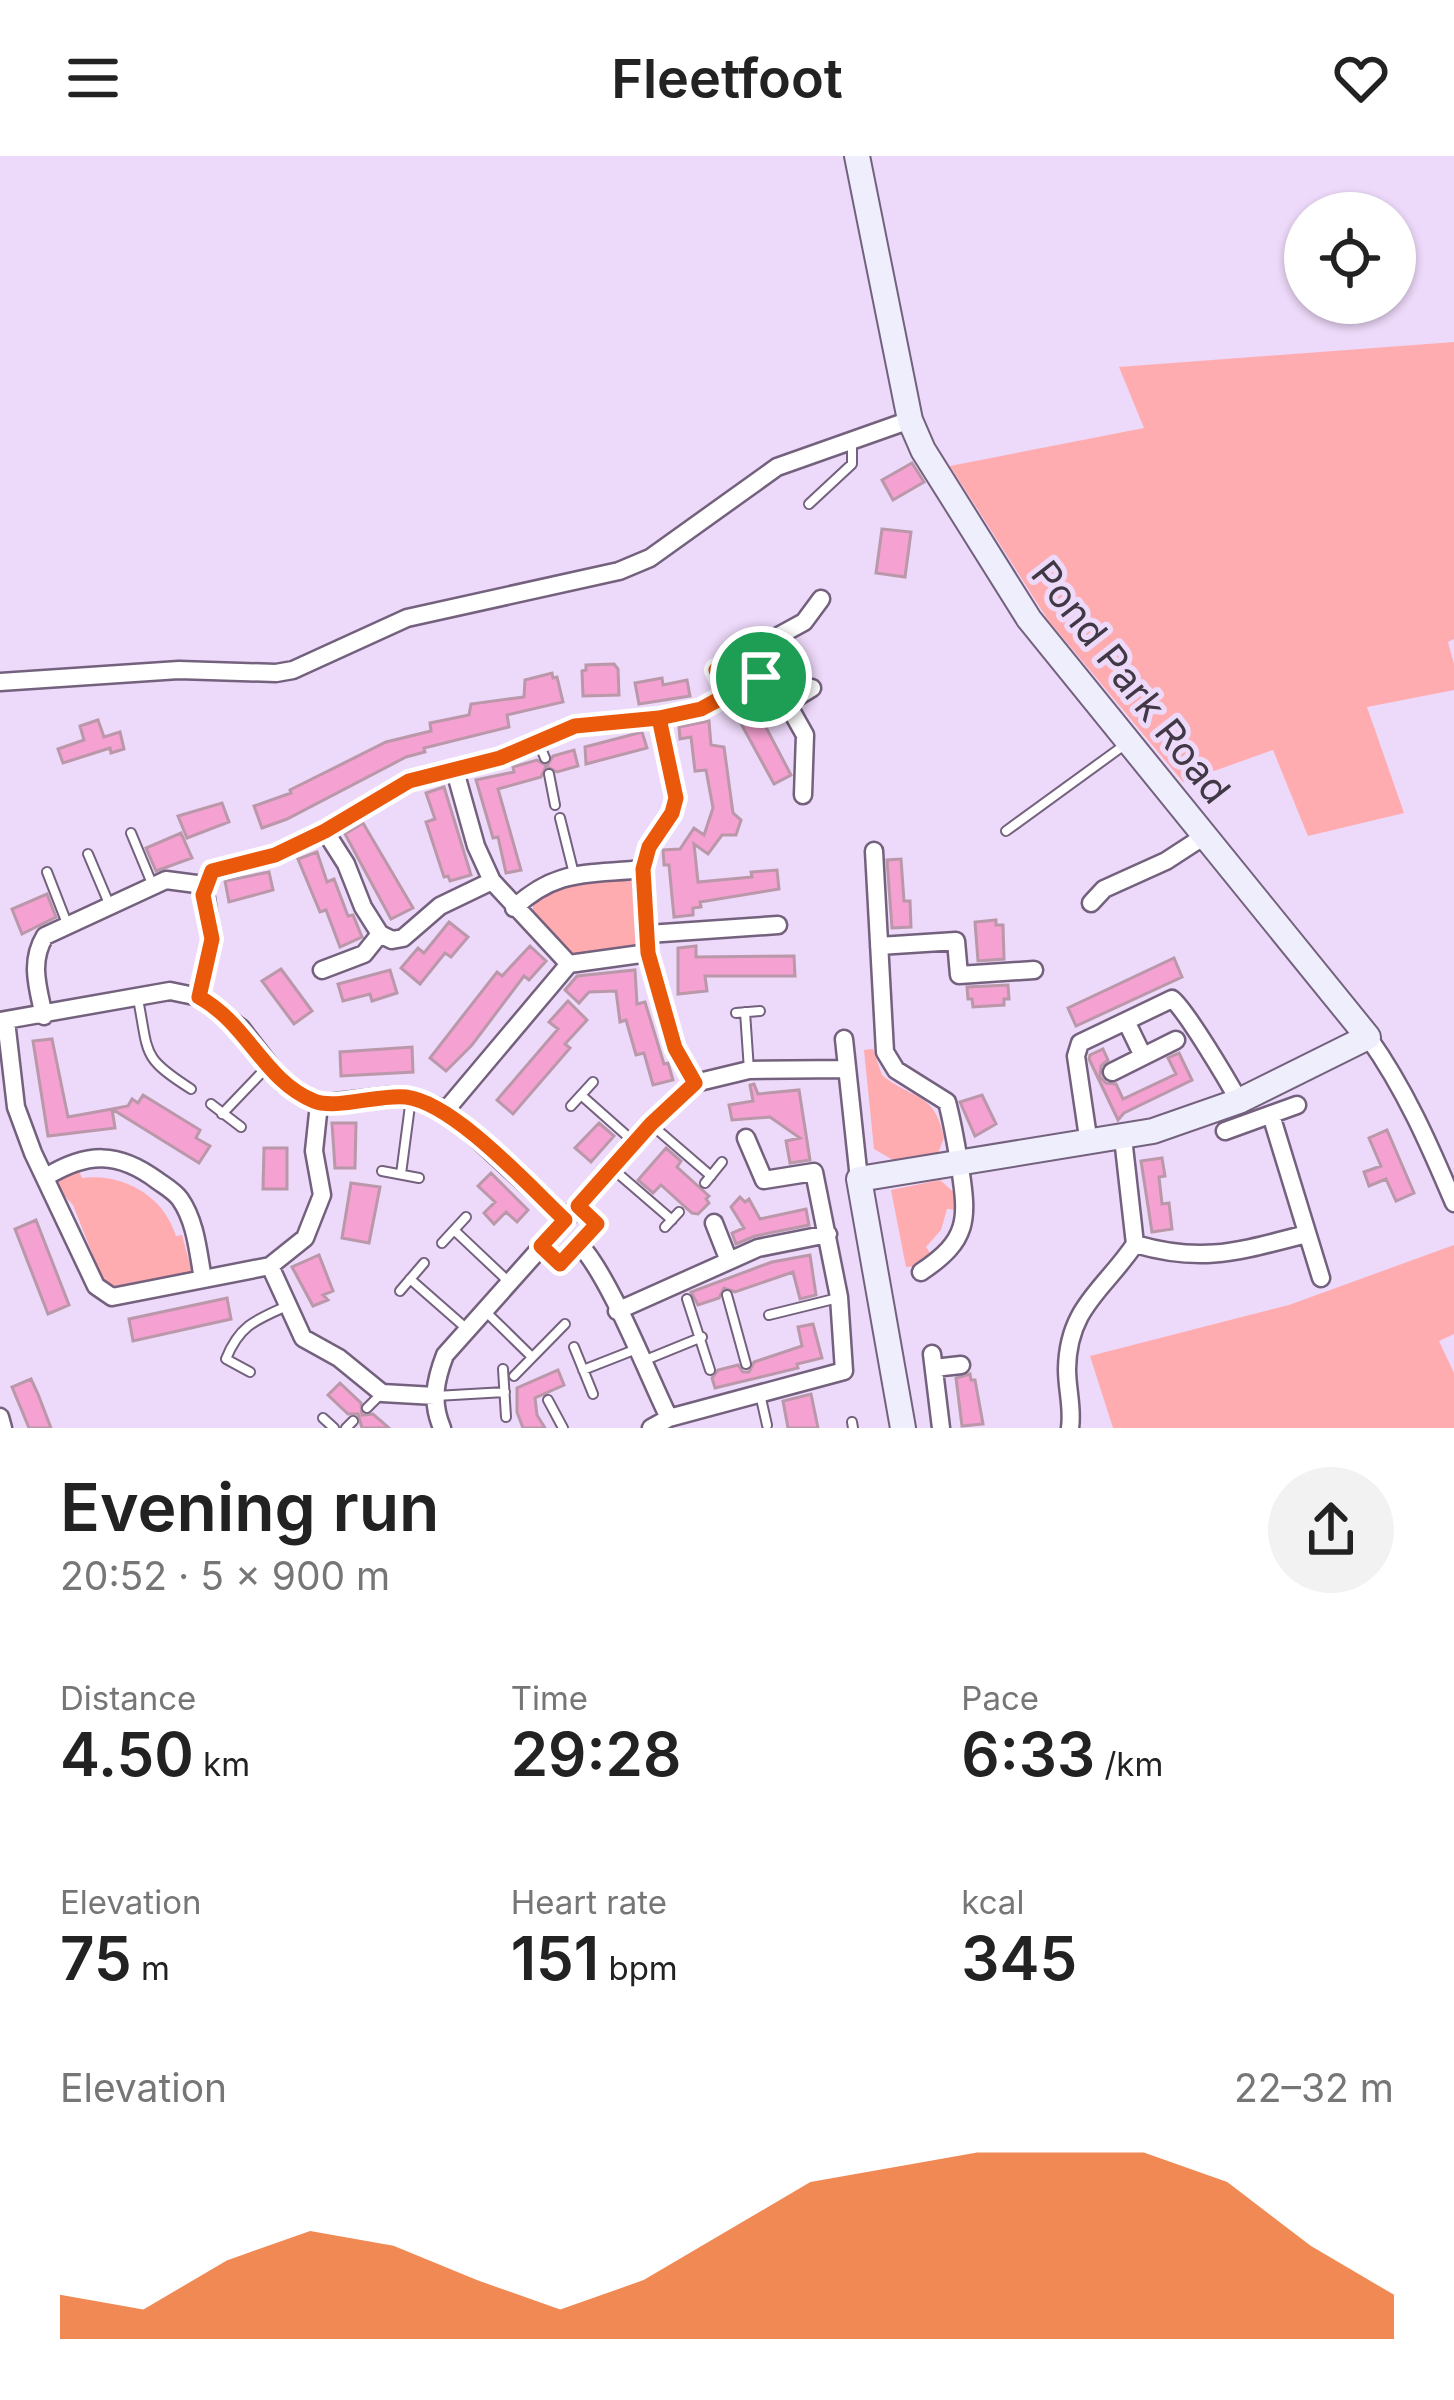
<!DOCTYPE html>
<html lang="en">
<head>
<meta charset="utf-8">
<style>
  :root { --surface:#fff; --page:#f2f2f2; --text:#222; --muted:#767676; --accent:#ea580c }
  body { margin:0; font-family:Inter,sans-serif; background:var(--page); color:var(--text); height:100vh; display:flex; flex-direction:column; font-size:45px; white-space:nowrap }
  * { box-sizing:border-box; margin:0 }
  p { font-size:39px; color:var(--muted) }
  .icon { flex:none; width:66px; height:66px; fill:none; stroke:currentColor; stroke-width:2; stroke-linecap:round; stroke-linejoin:round }
  .map { position:relative; height:1272px; overflow:hidden }
  .sheet { display:flex; flex-direction:column; background:var(--surface); flex:1 }
  .sheet>* { flex:none }
  .fabs { position:absolute; left:1284px; top:36px; display:grid; gap:24px }
  .fabs a { display:grid; place-items:center; width:132px; height:132px; border-radius:50%; background:var(--surface); box-shadow:0 3px 9px #0004; font-size:60px }
  .pin { position:absolute; display:grid; place-items:center; width:102px; height:102px; color:#fff; margin:-51px; border:6px solid #fff; border-radius:50%; box-shadow:0 3px 12px #0007 }
  .round { display:grid; place-items:center; flex:none; width:126px; height:126px; border-radius:63px; background:var(--page) }
  .overview { display:flex; align-items:center; justify-content:space-between; height:204px; padding:0 60px }
  h1 { font-size:66px; font-weight:600; line-height:90px }
  .stats { display:grid; grid-template-columns:repeat(3,1fr); gap:18px; height:204px; padding:12px 60px }
  .stats div { display:grid; align-content:center }
  .stats b { font-size:60px; font-weight:600 }
  .stats small { font-size:33px; font-weight:400 }
  .stats p { font-size:33px }
  .chart { height:336px; padding:24px 60px }
  .chart p { display:flex; justify-content:space-between }
  .chart svg { width:100%; height:216px; margin-top:12px; fill:var(--accent); opacity:.7 }
  header { display:flex; justify-content:space-between; align-items:center; height:156px; padding:0 60px; background:var(--surface); font-size:54px; font-weight:600 }
  .map>svg:first-child { display:block }
  .green { fill:#ffacb0 }
  .building { fill:#f5a1d1; stroke:#ba98aa; stroke-width:3 }
  .lines { fill:none; stroke-linecap:round; stroke-linejoin:round }
  .service-casing { stroke:#73617d; stroke-width:12 }
  .minor-casing { stroke:#73617d; stroke-width:21 }
  .secondary-casing { stroke:#73617d; stroke-width:28 }
  .service { stroke:#fff; stroke-width:8 }
  .minor { stroke:#fff; stroke-width:16 }
  .secondary { stroke:#eeeefd; stroke-width:24 }
  .route-casing { stroke:#fff; stroke-width:24 }
  .route { stroke:#ea580c; stroke-width:15 }
  .labels { text-anchor:middle; stroke-width:10; stroke-linejoin:round; paint-order:stroke }
  .street-label { font-size:39px; fill:#403844; stroke:#edd9f9 }
</style>
</head>
<body>
<header><svg class="icon" aria-label="menu" viewBox="0 0 24 24"><path d="M4 6h16M4 12h16M4 18h16"/></svg>Fleetfoot<svg class="icon" aria-label="heart" viewBox="0 0 24 24"><path d="M12 20l-8-8c-3-5 5-10 8-4 3-6 11-1 8 4z"/></svg></header>
<div class="map">
<svg width="1454" height="1272" viewBox="0 0 1454 1272">
  <rect width="100%" height="100%" fill="#edd9f9"/>
  <path class="green" d="M1454,186V483L1448,486L1454,508V534L1367,551L1404,657L1308,680L1273,594L1183,626L1048,464L950,310L1144,272L1119,211Z
    M628,722L638,730L644,784L632,795L572,800L533,755V745L569,727Z
    M873,893L882,919C912,944 935,935 944,982L938,997L893,1004L874,993L864,894Z
    M79,1015L82,1022C123,1017 163,1039 176,1080L182,1079L192,1116L188,1120L124,1134L104,1127L73,1049L54,1029L64,1019Z
    M940,1024L958,1040L959,1054L947,1053L941,1074L926,1091L932,1100L919,1110L906,1111L891,1034Z
    M1454,1089V1178L1439,1185L1454,1217V1272H1113L1090,1200L1289,1149Z"/>
  <path class="building" d="M912,307L924,326L893,344L882,324Z
    M882,373L911,376L905,421L876,417Z
    M614,508L618,513L619,539L583,540L582,515L586,514V509Z
    M552,517L553,522L557,521L563,546L507,559L509,571L424,592L425,596L406,601L287,663L262,672L254,650L291,637L290,634L386,586L431,575L430,567L469,559L471,548L524,541L525,524Z
    M662,522L663,529L687,524L690,540L639,548L635,527Z
    M750,541L791,619L774,628L732,551Z
    M98,564L104,581L120,576L124,593L111,597L110,592L63,607L58,593L84,584L80,570Z
    M709,565L711,589L724,591L733,657L741,664L736,679H722L708,698L694,688L698,726L752,721L751,716L777,714L779,733L700,746L701,751L693,752V759L674,761L669,709H664L663,694L680,693L694,672L704,679L713,652L706,614L695,615L691,581L680,583L679,571Z
    M642,576L647,592L586,608L585,591Z
    M574,594L578,610L557,616L546,610L541,621L498,633L521,714L506,717L498,681L493,682L476,624L514,616L513,611L537,604L547,610L553,600Z
    M444,631L471,719L450,725L448,720L444,721L426,666L435,663L426,637Z
    M222,647L229,666L187,682L178,660Z
    M363,667L413,752L391,763L345,678Z
    M181,677L192,702L156,715L146,692Z
    M317,696L327,726L334,723L348,760L353,759L362,781L340,791L326,754L320,756L298,703Z
    M901,703L904,745H910L911,771L892,772L887,704Z
    M269,716L273,734L229,746L225,725Z
    M47,738L56,761L22,778L12,753Z
    M996,764V769H1003L1004,803L978,805L975,766Z
    M449,766L468,781L451,801L445,797L420,828L401,812L418,792L424,797Z
    M530,790L546,805L529,824L524,820L472,889L446,915L430,902L497,816L502,820Z
    M696,790V801L794,800L795,820H705L707,835L678,838V792Z
    M1174,802L1182,821L1076,870L1068,852Z
    M281,813L312,855L294,868L262,825Z
    M390,814L397,837L372,845L370,838L343,845L338,828Z
    M635,814L637,848L645,846L664,908L668,907L673,924L653,929L644,897L636,899L626,864L620,866L616,835L589,836L579,847L565,834L577,820Z
    M1008,829L1009,843H1004V849L973,851L972,843H968L967,831Z
    M568,845L587,864L565,888L570,892L513,958L497,944L558,873L549,866Z
    M52,883L68,961L112,953L115,972L48,980L33,885Z
    M412,891L413,916L341,920L340,896Z
    M1103,893L1108,904L1101,910L1100,921L1106,927L1116,928L1123,943L1176,918L1168,902L1179,897L1192,924L1124,957L1118,964L1089,903L1090,899Z
    M754,928L758,938L799,934L810,1004L790,1007L786,985L800,982L770,961L732,964L729,949L753,945L750,929Z
    M143,939L200,974L196,982L210,990L199,1007L112,953L128,950L132,943L138,947Z
    M982,939L996,968L975,980L960,946Z
    M332,967H356L355,1012H335Z
    M599,967L614,980L591,1006L575,992Z
    M1387,974L1414,1037L1396,1045L1386,1023L1369,1030L1364,1016L1381,1010L1369,982Z
    M264,992H287V1033H263Z
    M666,992L681,1005L677,1011L709,1040L706,1043L709,1047L698,1058L692,1057L661,1029L653,1037L638,1024Z
    M1162,1002L1165,1020L1159,1021L1162,1048L1169,1047L1172,1073L1152,1076L1141,1005Z
    M491,1017L528,1054L517,1066L506,1056L494,1068L484,1057L495,1046L478,1030Z
    M351,1027L380,1031L369,1087L342,1082Z
    M740,1041L745,1046L749,1043L760,1063L806,1053L809,1069L755,1080L736,1088L732,1077L744,1072L731,1051Z
    M36,1064L69,1149L48,1158L15,1073Z
    M319,1099L333,1135L323,1139L328,1144L313,1150L292,1111Z
    M810,1099L816,1139L800,1143L793,1116L735,1136L724,1132L719,1142L698,1149L691,1136L772,1106Z
    M227,1142L231,1163L133,1185L129,1163Z
    M813,1168L822,1202L797,1208L798,1212L715,1232L712,1222L718,1214L738,1209L743,1216H749L754,1206L802,1190L798,1171Z
    M558,1214L564,1229L535,1242L537,1259L545,1272H523L517,1256V1232Z
    M970,1218L971,1224H975L983,1268L962,1270L956,1222Z
    M31,1223L38,1238L51,1272H29L22,1255L12,1231Z
    M340,1227L361,1247L362,1259L373,1258L389,1272H362L358,1258H348L328,1239Z
    M811,1238L818,1272H788L783,1245Z"/>
  <g class="lines">
    <defs>
      <path id="service" d="M809,348L852,308V286
        M538,585L545,602
        M549,618L555,649
        M560,662L574,718
        M1006,675L1123,590
        M131,677L153,730
        M88,698L110,750
        M47,716L68,770
        M138,843C149,899 141,901 191,933
        M745,856L749,914
        M736,857L760,855
        M581,939L634,986
        M211,948L241,971
        M571,950L593,926
        M222,958L268,910
        M653,970L711,1020
        M614,1014L672,1064
        M382,1015L419,1022
        M401,1018L411,942
        M705,1027L722,1006
        M665,1071L679,1056
        M454,1074L509,1126
        M442,1087L466,1061
        M410,1123L467,1173
        M400,1135L424,1107
        M727,1139L746,1208
        M687,1143L710,1214
        M485,1155L532,1201
        M769,1159L838,1142
        M574,1191L593,1238
        M643,1205L702,1181
        M503,1213L506,1261
        M583,1214L634,1194
        M250,1216L226,1203C239,1170 255,1164 287,1150
        M514,1220L565,1168
        M760,1238L767,1269
        M436,1240L505,1236
        M548,1244L563,1272
        M367,1252L382,1237
        M323,1262L334,1272
        M852,1266L853,1272
        M346,1272L353,1265"/>
      <path id="minor" d="M756,492L805,579L803,639
        M0,526L179,514L276,517L293,514L407,462L619,415L650,402L777,311L910,264
        M728,538L716,514L804,466L821,443
        M789,546L812,532
        M659,562L676,642L672,657L649,691L643,713L648,797L675,892L695,927
        M455,615L476,690L492,725L569,808
        M325,675L346,708L363,751L380,778L392,784L403,782L440,750L492,725
        M874,695L885,896L896,914L947,946C953,968 956,989 960,1011C968,1064 969,1084 921,1116
        M1091,747L1104,733L1166,705L1206,679
        M514,752C557,712 588,719 643,713
        M648,778L778,769
        M879,790L956,785L959,819L1034,814
        M569,808L648,797
        M322,814L364,798L380,778
        M199,841L212,783L204,729
        M44,860C38,832 29,806 45,780L166,724L204,729L212,715L275,699L325,675L409,625L500,601L575,570L659,562L701,553L770,516
        M0,865L170,835L199,841L241,872L284,928L319,948L389,940L412,941L446,954L565,1064
        M6,865L16,951L33,997L96,1130L112,1141L270,1110L305,1082L322,1039L314,995L319,948
        M1126,865L1143,900
        M1368,881C1405,933 1429,988 1454,1047
        M844,883L859,1023
        M1112,916L1176,884
        M446,954L569,808
        M1271,959L1321,1122
        M1225,975L1297,949
        M1089,988L1076,900L1080,887L1172,843C1186,854 1228,925 1239,945
        M46,1021C87,996 118,995 158,1025C165,1030 174,1035 180,1043C196,1066 198,1096 203,1123
        M714,1067L729,1105
        M579,1088C610,1121 647,1217 669,1262
        M1135,1088C1204,1108 1239,1095 1307,1078
        M541,1090L560,1108L597,1068L578,1050
        M270,1110L303,1182L339,1202L382,1237L435,1240
        M617,1155L758,1092L828,1078
        M932,1198L941,1272
        M934,1212L961,1209
        M0,1261L3,1272
        M442,1272C431,1246 435,1225 445,1199L651,968L695,927L749,914L847,913
        M651,1272L669,1262L844,1215L839,1141L814,1016L764,1024L746,982
        M1070,1272C1073,1252 1067,1234 1067,1213C1068,1151 1104,1134 1135,1088L1123,982"/>
      <path id="secondary" d="M857,0L910,264L923,294L1029,463L1368,881L1239,945L1153,975L859,1023L903,1272"/>
    </defs>
    <use href="#service" class="service-casing"/>
    <use href="#minor" class="minor-casing"/>
    <use href="#secondary" class="secondary-casing"/>
    <use href="#service" class="service"/>
    <use href="#minor" class="minor"/>
    <use href="#secondary" class="secondary"/>
  </g>
  <g class="lines">
    <defs>
      <path id="route" d="M761,521L701,553L659,562L575,570L500,602L409,625L325,675L275,699L212,715L203,739L212,783L199,841C248,868 264,925 314,945C336,954 379,938 406,941C454,947 528,1029 565,1064L541,1090L560,1108L597,1068L578,1050L651,968L695,927L675,892L648,797L643,713L649,691L672,657L676,642L659,562L701,553L728,538L716,514L756,492L770,516L761,521"/>
    </defs>
    <use href="#route" class="route-casing"/>
    <use href="#route" class="route"/>
  </g>
  <g class="labels">
    <g class="street-label">
      <text transform="translate(1131 526) rotate(52)" y="14">Pond Park Road</text>
    </g>
  </g>
</svg>
<div class="fabs">
<a><svg class="icon" aria-label="locate" viewBox="0 0 24 24"><circle cx="12" cy="12" r="6"/><path d="M12 2v4M12 18v4M2 12h4M18 12h4"/></svg></a>
</div>
<div class="pin" style="left:761px;top:521px;background:#1e9e55"><svg class="icon" aria-label="arrive" viewBox="0 0 24 24"><path d="M6 21V4h12l-3 4 3 4H6"/></svg></div>
</div>
<section class="sheet">
<div class="overview"><div><h1>Evening run</h1><p>20:52 · 5 × 900 m</p></div><a class="round"><svg class="icon" aria-label="share" viewBox="0 0 24 24"><path d="M12 15V3M7 8l5-5 5 5M5 13v7h14v-7"/></svg></a></div>
<div class="stats">
<div><p>Distance</p><b>4.50<small> km</small></b></div>
<div><p>Time</p><b>29:28</b></div>
<div><p>Pace</p><b>6:33<small> /km</small></b></div>
</div>
<div class="stats">
<div><p>Elevation</p><b>75<small> m</small></b></div>
<div><p>Heart rate</p><b>151<small> bpm</small></b></div>
<div><p>kcal</p><b>345</b></div>
</div>
<div class="chart"><p><span>Elevation</span>22–32 m</p>
<svg viewBox="0 0 160 44" preserveAspectRatio="none"><path d="M0 44V35L10 38L20 28L30 22L40 25L50 32L60 38L70 32L80 22L90 12L100 9L110 6L120 6L130 6L140 12L150 25L160 35V44z"/></svg>
</div>
</section>
</body>
</html>
